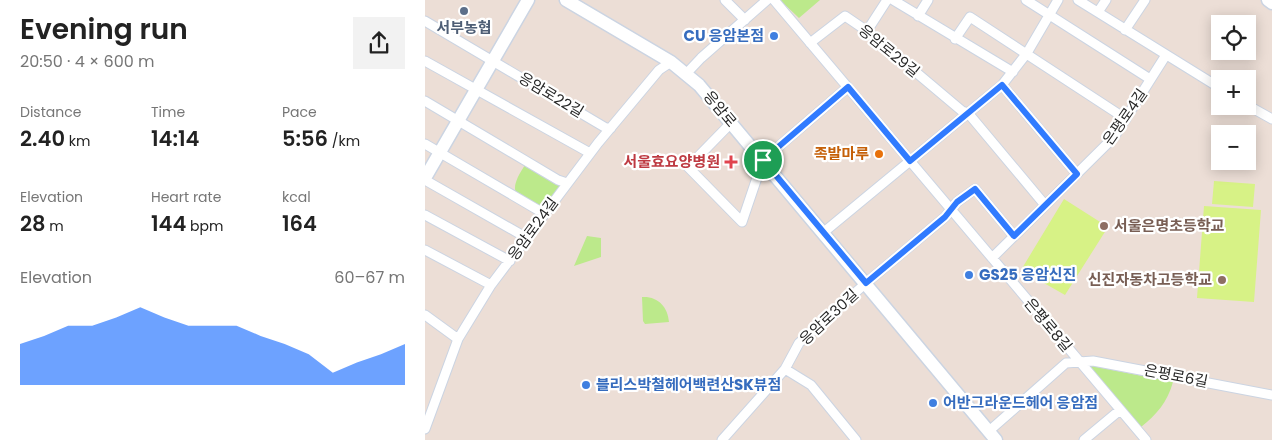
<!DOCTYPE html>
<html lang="en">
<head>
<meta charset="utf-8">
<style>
  :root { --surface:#fff; --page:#f2f2f2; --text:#222; --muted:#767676; --accent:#307bff }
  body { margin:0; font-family:Poppins,"Noto Sans KR",sans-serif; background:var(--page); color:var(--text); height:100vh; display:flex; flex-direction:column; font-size:19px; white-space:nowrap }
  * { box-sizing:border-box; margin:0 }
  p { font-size:16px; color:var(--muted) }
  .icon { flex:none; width:28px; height:28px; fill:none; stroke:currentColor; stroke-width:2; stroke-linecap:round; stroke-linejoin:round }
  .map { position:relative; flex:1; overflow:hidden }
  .drawer { display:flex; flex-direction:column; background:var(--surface); width:425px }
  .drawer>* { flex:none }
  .controls { position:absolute; left:786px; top:15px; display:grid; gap:10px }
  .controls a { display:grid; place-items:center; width:45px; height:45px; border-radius:0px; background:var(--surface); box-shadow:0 2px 12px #0003; font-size:25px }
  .pin { position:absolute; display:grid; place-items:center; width:42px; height:42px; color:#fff; margin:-21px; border:2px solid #fff; border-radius:50%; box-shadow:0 1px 5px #0007 }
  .round { display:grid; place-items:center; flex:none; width:52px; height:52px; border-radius:0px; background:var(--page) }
  .summary { display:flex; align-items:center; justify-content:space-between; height:85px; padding:0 20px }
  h1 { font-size:28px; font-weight:600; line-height:38px }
  .stats { display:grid; grid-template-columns:repeat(3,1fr); gap:8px; height:85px; padding:5px 20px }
  .stats div { display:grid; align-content:center }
  .stats b { font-size:21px; font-weight:600 }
  .stats small { font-size:14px; font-weight:400 }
  .stats p { font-size:14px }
  .chart { height:140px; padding:10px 20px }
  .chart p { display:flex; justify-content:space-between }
  .chart svg { width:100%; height:90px; margin-top:5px; fill:var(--accent); opacity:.7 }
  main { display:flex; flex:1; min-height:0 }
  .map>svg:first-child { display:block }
  .green { fill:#bce98b }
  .pitch { fill:#d7f286 }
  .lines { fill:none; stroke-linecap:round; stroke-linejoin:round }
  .street-casing { stroke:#cbd4e2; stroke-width:11 }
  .secondary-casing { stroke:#cbd4e2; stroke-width:15 }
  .street { stroke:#fff; stroke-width:9 }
  .secondary { stroke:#fff; stroke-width:12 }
  .route-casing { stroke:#fff; stroke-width:10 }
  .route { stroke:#307bff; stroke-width:6 }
  .service-dot { fill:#5c6f8a; stroke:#fff; stroke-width:2 }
  .shop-dot { fill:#3f7fe0; stroke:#fff; stroke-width:2 }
  .food-dot { fill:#e8710a; stroke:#fff; stroke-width:2 }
  .health-dot { fill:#e0444e; stroke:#fff; stroke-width:2 }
  .education-dot { fill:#8d6e63; stroke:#fff; stroke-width:2 }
  .labels { text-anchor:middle; stroke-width:4.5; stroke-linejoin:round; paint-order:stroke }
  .service-label { font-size:15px; font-weight:bold; fill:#4e5e75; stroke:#fff }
  .shop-label { font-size:15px; font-weight:bold; fill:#366cbe; stroke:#fff; text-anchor:start }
  .street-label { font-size:15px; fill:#272727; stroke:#fff }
  .food-label { font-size:15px; font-weight:bold; fill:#c56008; stroke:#fff; text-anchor:end }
  .health-label { font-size:15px; font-weight:bold; fill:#be3a42; stroke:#fff; text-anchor:end }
  .education-label { font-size:15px; font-weight:bold; fill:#785e54; stroke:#fff; text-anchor:start }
</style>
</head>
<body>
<main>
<section class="drawer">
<div class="summary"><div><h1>Evening run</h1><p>20:50 · 4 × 600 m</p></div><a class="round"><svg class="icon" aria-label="share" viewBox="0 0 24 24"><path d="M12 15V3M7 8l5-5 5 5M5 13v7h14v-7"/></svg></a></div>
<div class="stats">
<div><p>Distance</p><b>2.40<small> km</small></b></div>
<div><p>Time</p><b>14:14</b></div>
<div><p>Pace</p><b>5:56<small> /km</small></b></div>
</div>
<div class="stats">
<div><p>Elevation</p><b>28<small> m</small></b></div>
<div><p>Heart rate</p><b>144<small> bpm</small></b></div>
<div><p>kcal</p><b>164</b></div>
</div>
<div class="chart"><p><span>Elevation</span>60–67 m</p>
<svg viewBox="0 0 160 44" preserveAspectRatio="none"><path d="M0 44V24L10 20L20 15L30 15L40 11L50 6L60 11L70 15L80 15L90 15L100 20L110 24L120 29L130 38L140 33L150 29L160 24V44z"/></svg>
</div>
</section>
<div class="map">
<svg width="847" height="440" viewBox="0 0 847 440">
  <rect width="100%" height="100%" fill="#ecded6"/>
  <path class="green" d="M355,0H395L374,18Z
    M102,162L135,184L134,197L123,209C89,199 80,194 102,162Z
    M162,236L176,238V257L149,266Z
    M217,297C233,296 243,307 244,322L220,324L218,321Z
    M667,366L748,382C742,403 732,414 716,427L663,367Z"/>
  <path class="pitch" d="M789,181L830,184L828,207L787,204Z
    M639,199L683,227L640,295L596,270Z
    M779,206L836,210L829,302L772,298Z"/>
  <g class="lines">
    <defs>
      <path id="street" d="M300,0L320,20
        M349,0L721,440
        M468,0L588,72
        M601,0L725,79
        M653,0L795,88
        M673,12L681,0
        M493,16L503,0
        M0,21L181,128H186
        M700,30L720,0
        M442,31L462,0
        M530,39L545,17L701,119
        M385,43L420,16L442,31L537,111L543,113L620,205
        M0,61L165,153
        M260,75L276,58L342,0
        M577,85L652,174
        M0,101L133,180L142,183
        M822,105L847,119
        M306,123L263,167L317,222L338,160L423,87
        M0,144L113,210L121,212
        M0,180L102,238
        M0,215L85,261
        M399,232L577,85L602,53L633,0
        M0,250L66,285
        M567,258L689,137L741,55
        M0,315L33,339
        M360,369L386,385L431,440
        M0,429L33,339L66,285L173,143L234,70L246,62
        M564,431L641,363L668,361L847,395
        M297,440L360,369L374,343L441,283L520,217L532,202L550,189L589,236
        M659,440L695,410"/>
      <path id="secondary" d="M141,0L246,62L274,85L571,440
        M843,0L847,3
        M0,178L103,0"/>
    </defs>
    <use href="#street" class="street-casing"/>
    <use href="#secondary" class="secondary-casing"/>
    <use href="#street" class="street"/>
    <use href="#secondary" class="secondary"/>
  </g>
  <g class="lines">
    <defs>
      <path id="route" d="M577,85L652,174L589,236L550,189L532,202L520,217L441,283L338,160L423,87L485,161Z"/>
    </defs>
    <use href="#route" class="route-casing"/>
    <use href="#route" class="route"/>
  </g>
  <circle class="service-dot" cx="39" cy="11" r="5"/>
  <g class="shop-dot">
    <circle cx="349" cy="36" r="5"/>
    <circle cx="544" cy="275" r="5"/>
    <circle cx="161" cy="385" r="5"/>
    <circle cx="508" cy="403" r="5"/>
  </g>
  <circle class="food-dot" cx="454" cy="154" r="5"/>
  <path class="health-dot" d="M303.5 154.5h5v5h5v5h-5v5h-5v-5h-5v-5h5z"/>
  <g class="education-dot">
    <circle cx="679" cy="226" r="5"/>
    <circle cx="797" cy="280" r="5"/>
  </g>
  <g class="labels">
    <g class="service-label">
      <text x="39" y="33">서부농협</text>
    </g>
    <g class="shop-label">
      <text x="339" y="41" text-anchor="end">CU 응암본점</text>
      <text x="554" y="280">GS25 응암신진</text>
      <text x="171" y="390">블리스박철헤어백련산SK뷰점</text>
      <text x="518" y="408">어반그라운드헤어 응암점</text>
    </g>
    <g class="street-label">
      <text transform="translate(464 51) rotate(39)" y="5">응암로29길</text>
      <text transform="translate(126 95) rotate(31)" y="5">응암로22길</text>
      <text transform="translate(295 109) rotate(50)" y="5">응암로</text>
      <text transform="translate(700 117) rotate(-55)" y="5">은평로4길</text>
      <text transform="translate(108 229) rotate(-54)" y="5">응암로24길</text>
      <text transform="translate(404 317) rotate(-43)" y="5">응암로30길</text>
      <text transform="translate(623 325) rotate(50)" y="5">은평로8길</text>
      <text transform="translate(751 376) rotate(11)" y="5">은평로6길</text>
    </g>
    <g class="food-label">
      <text x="444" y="159">족발마루</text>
    </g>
    <g class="health-label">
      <text x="295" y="167">서울효요양병원</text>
    </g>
    <g class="education-label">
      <text x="689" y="231">서울은명초등학교</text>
      <text x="787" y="285" text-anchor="end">신진자동차고등학교</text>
    </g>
  </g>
</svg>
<div class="controls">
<a><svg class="icon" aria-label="locate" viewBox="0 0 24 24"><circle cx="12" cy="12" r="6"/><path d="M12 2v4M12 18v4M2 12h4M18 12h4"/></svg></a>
<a>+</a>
<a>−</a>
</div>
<div class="pin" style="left:338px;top:160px;background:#1e9e55"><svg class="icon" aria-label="arrive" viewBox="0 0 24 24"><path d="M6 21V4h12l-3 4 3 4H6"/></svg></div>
</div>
</main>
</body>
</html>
